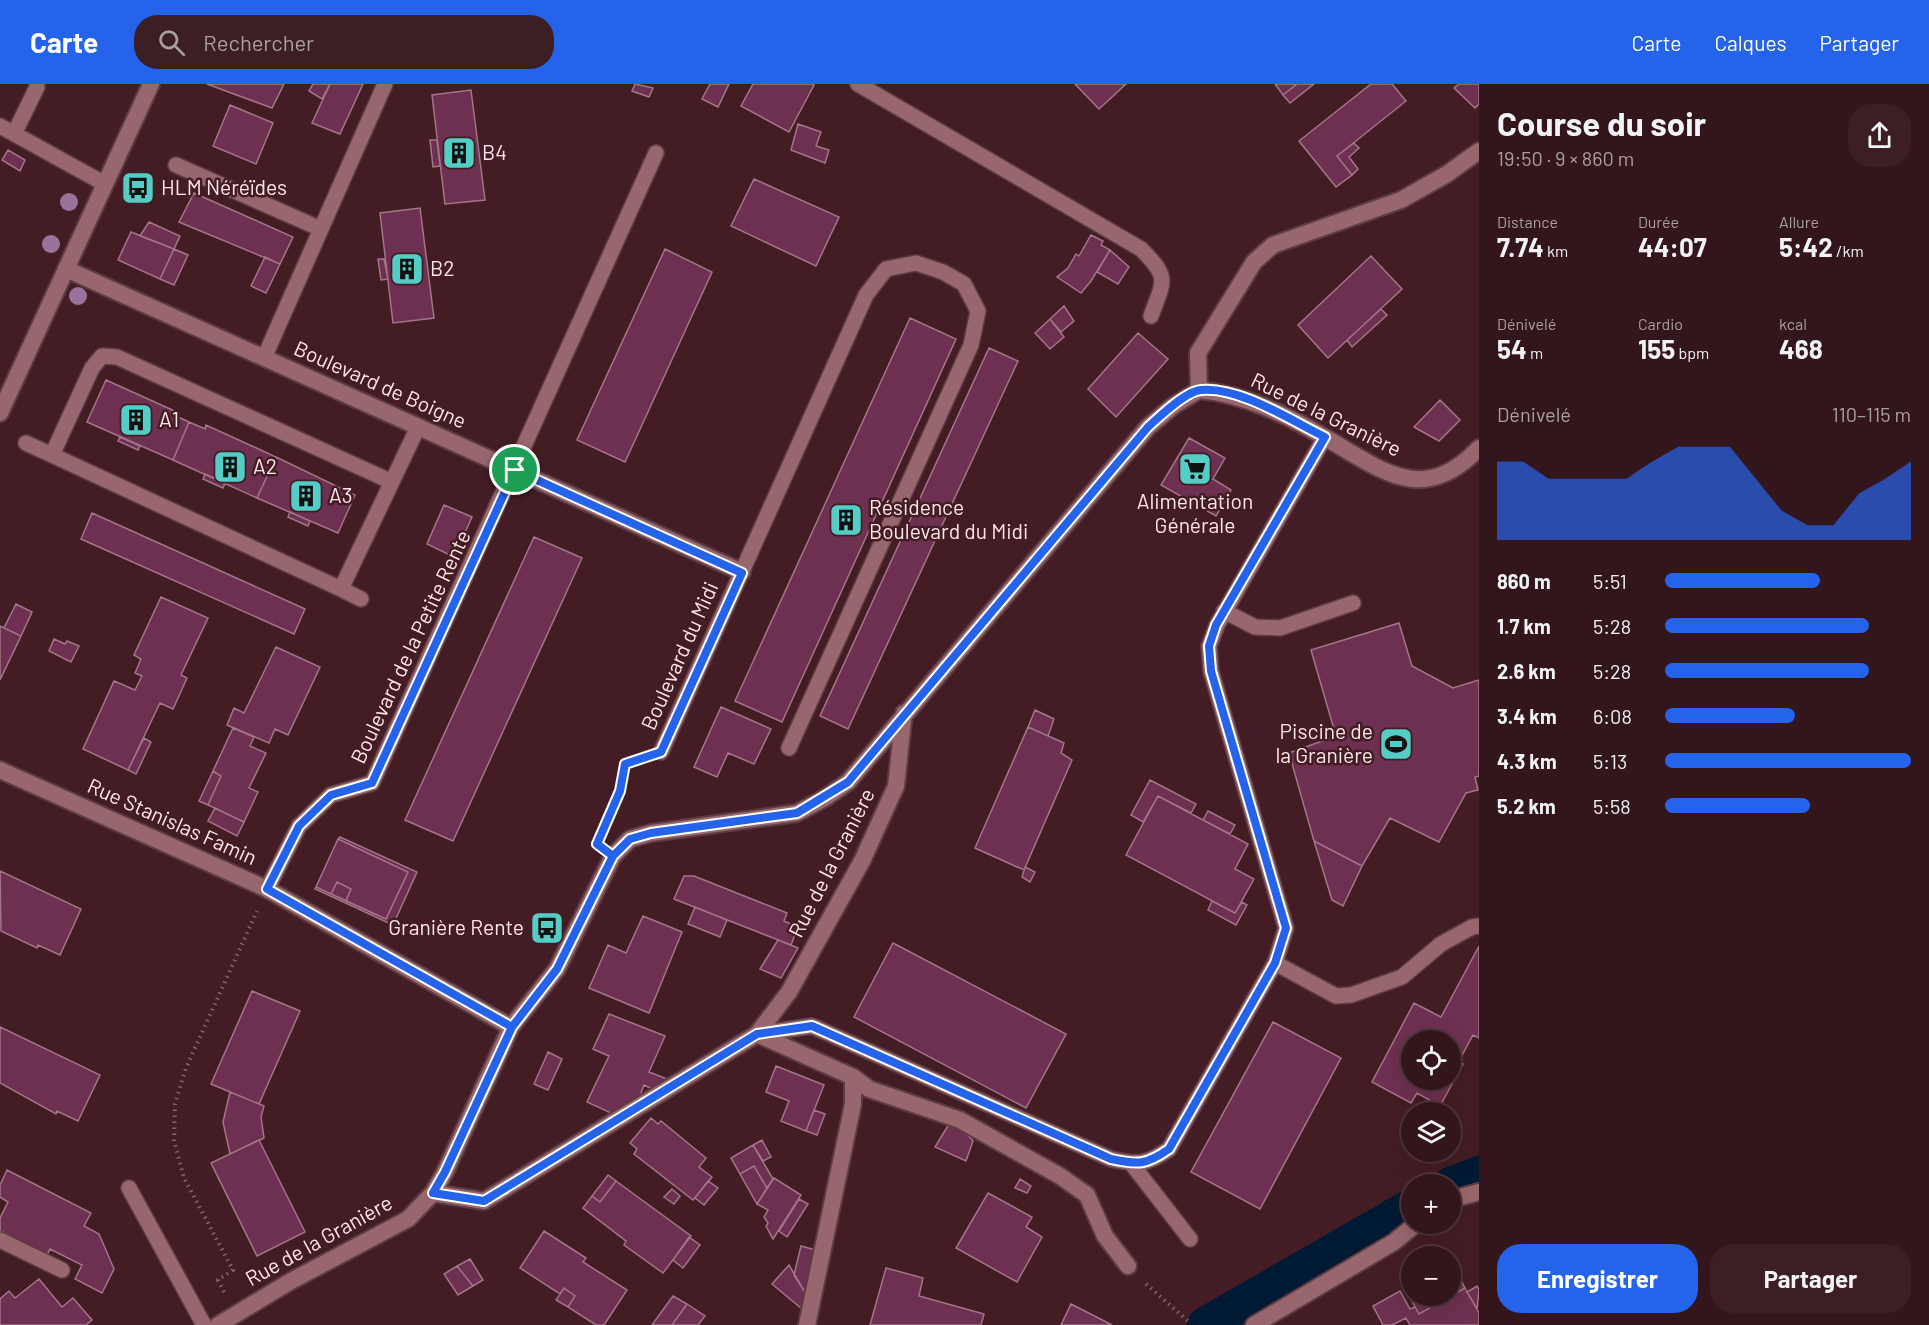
<!DOCTYPE html>
<html lang="fr">
<head>
<meta charset="utf-8">
<style>
  :root { --surface:#33161b; --page:#3b1f24; --text:#f1f3f6; --muted:#a99fa3; --line:#4e353a; --accent:#2563eb }
  body { margin:0; font-family:Barlow,sans-serif; background:var(--page); color:var(--text); height:100vh; display:flex; flex-direction:column; font-size:22px; white-space:nowrap }
  * { box-sizing:border-box; margin:0 }
  p { font-size:20px; color:var(--muted) }
  .icon { flex:none; width:33px; height:33px; fill:none; stroke:currentColor; stroke-width:2; stroke-linecap:round; stroke-linejoin:round }
  .map { position:relative; flex:1; overflow:hidden }
  .sheet { display:flex; flex-direction:column; background:var(--surface); width:450px }
  .sheet>* { flex:none }
  .buttons { position:absolute; left:1401px; top:946px; display:grid; gap:12px }
  .buttons a { display:grid; place-items:center; width:60px; height:60px; border-radius:50%; background:var(--surface); box-shadow:0 6px 24px #0002,0 0 0 2px var(--line); font-size:30px }
  .pin { position:absolute; display:grid; place-items:center; width:51px; height:51px; color:#fff; margin:-26px; border:3px solid #fff; border-radius:50%; box-shadow:0 2px 6px #0007 }
  .round { display:grid; place-items:center; flex:none; width:63px; height:63px; border-radius:24px; background:var(--page) }
  .overview { display:flex; align-items:center; justify-content:space-between; height:102px; padding:0 18px }
  h1 { font-size:33px; font-weight:700; line-height:45px }
  .figures { display:grid; grid-template-columns:repeat(3,1fr); gap:9px; height:102px; padding:6px 18px }
  .figures div { display:grid; align-content:center }
  .figures b { font-size:26px; font-weight:700 }
  .figures small { font-size:16px; font-weight:400 }
  .figures p { font-size:16px }
  .chart { height:168px; padding:12px 18px }
  .chart p { display:flex; justify-content:space-between }
  .chart svg { width:100%; height:108px; margin-top:6px; fill:var(--accent); opacity:.7 }
  .cta { display:flex; gap:12px; margin-top:auto; padding:12px 18px }
  .cta a { flex:1; height:69px; border-radius:24px; background:var(--accent); color:#fff; font-size:24px; font-weight:700; line-height:69px; text-align:center }
  .cta a+a { background:var(--page); color:var(--text) }
  ul { padding:0 18px; list-style:none; font-size:20px }
  li { display:grid; grid-template-columns:96px 72px 1fr; align-items:center; height:45px }
  li i { height:15px; border-radius:8px; background:var(--accent) }
  header { display:flex; align-items:center; gap:36px; box-sizing:border-box; height:84px; padding:0 30px; background:var(--accent); color:#fff }
  header strong { font-size:28px }
  nav { display:flex; gap:33px; margin-inline-start:auto; font-size:21px }
  .search { width:420px; height:54px; background:var(--page); display:flex; align-items:center; gap:15px; box-sizing:border-box; padding:0 21px; border-radius:24px; color:var(--muted); font-size:22px }
  main { display:flex; flex:1; min-height:0 }
  .map>svg:first-child { display:block }
  .lines { fill:none; stroke-linecap:round; stroke-linejoin:round }
  .canal { stroke:#011a33; stroke-width:36 }
  .building { fill:#6e3050; stroke:#a27589; stroke-width:1.5; fill-rule:evenodd }
  .service-casing { stroke:#5c3b42; stroke-width:18 }
  .minor-casing { stroke:#5c3b42; stroke-width:20 }
  .tertiary-casing { stroke:#5c3b42; stroke-width:20 }
  .path { stroke:#856469; stroke-width:4; stroke-dasharray:1.5 4.5; stroke-linecap:butt }
  .service { stroke:#97676d; stroke-width:15 }
  .minor { stroke:#97676d; stroke-width:16 }
  .tertiary { stroke:#97676d; stroke-width:16 }
  .tree { fill:#9a739b }
  .route-casing { stroke:#fff; stroke-width:12 }
  .route { stroke:#2563eb; stroke-width:8 }
  .labels { text-anchor:middle; stroke-width:5; stroke-linejoin:round; paint-order:stroke }
  .poi-label { font-size:21px; fill:#fde6e9; stroke:#441d24; text-anchor:start }
  .street-label { font-size:21px; fill:#fde6e9; stroke:#441d24 }
</style>
</head>
<body>
<header>
<strong>Carte</strong>
<div class="search"><svg class="icon" aria-label="search" viewBox="0 0 24 24"><circle cx="10" cy="10" r="6"/><path d="M15 15l6 6"/></svg>Rechercher</div>
<nav><a>Carte</a><a>Calques</a><a>Partager</a></nav>
</header>
<main>
<div class="map">
<svg width="1479" height="1241" viewBox="0 0 1479 1241">
  <rect width="100%" height="100%" fill="#441d24"/>
  <g class="lines">
    <path class="canal" d="M1450,1101L1479,1090
      M1205,1241L1412,1122"/>
  </g>
  <path class="building" d="M207,0H284L272,24Z
    M313,0H330L322,15L309,7Z
    M330,0H363L340,50L312,39Z
    M635,0L653,4L649,13L632,7Z
    M710,0H729L718,23L702,15Z
    M753,0H812L814,1L789,48L741,22Z
    M1075,0H1126L1099,25Z
    M1275,0H1297L1283,11Z
    M1297,0H1314L1290,19L1283,11Z
    M1371,0H1392L1406,17L1337,72L1352,91L1336,103L1299,57Z
    M1459,0H1479V20L1475,24L1454,4Z
    M471,6L485,116L445,120L432,11Z
    M230,21L273,39L256,80L213,62Z
    M798,40L821,48L816,62L829,66L825,79L791,66Z
    M430,56H437L440,82L433,83Z
    M1354,59L1359,64L1349,73L1358,85L1352,91L1337,72Z
    M8,66L25,76L20,87L2,76Z
    M754,95L839,133L816,182L731,142Z
    M194,109L293,153L280,180L179,138Z
    M420,124L434,234L393,239L380,129Z
    M149,138L180,152L174,165L140,152Z
    M131,148L174,165L160,195L118,176Z
    M1091,151L1103,157L1101,161L1110,166L1091,197L1081,209L1057,193L1068,184L1076,170L1079,172Z
    M174,165L188,171L174,201L160,195Z
    M665,165L712,188L625,378L577,356Z
    M1110,166L1129,183L1118,200L1097,188Z
    M1371,172L1402,205L1328,274L1298,241Z
    M265,173L280,180L266,209L251,202Z
    M378,175H384L388,195L381,196Z
    M1064,222L1074,237L1061,248L1050,235Z
    M1381,225L1387,231L1352,263L1347,256Z
    M910,234L956,255L782,638L735,617Z
    M1050,235L1064,253L1050,265L1035,249Z
    M1138,249L1168,275L1116,333L1088,305Z
    M989,264L1018,277L848,645L820,632Z
    M106,296L179,329L178,333L189,338L173,376L87,338Z
    M1440,316L1460,336L1439,357L1414,343Z
    M189,338L205,345L206,341L276,373L257,414L173,376Z
    M120,353L140,362L138,366L118,357Z
    M1189,354L1225,374L1213,395L1231,406L1216,432L1161,401Z
    M276,373L355,411L338,449L257,414Z
    M205,390L225,399L223,404L203,395Z
    M444,421L472,433L454,473L427,460Z
    M290,428L310,437L308,442L288,433Z
    M92,429L305,525L294,550L81,455Z
    M534,453L582,474L453,757L405,736Z
    M161,513L208,534L181,591L187,594L173,625L160,619L128,686L83,665L114,597L135,606L142,592L135,589L141,575L134,571Z
    M16,520L32,528L21,552L4,544Z
    M1399,539L1412,582L1453,604L1479,596V692L1475,693L1478,706L1466,709L1439,758L1390,734L1362,782L1314,757L1289,669L1336,652L1311,566Z
    M0,542L21,552L0,596Z
    M54,555L65,560L67,557L79,562L71,578L49,567Z
    M276,563L320,583L288,651L275,645L269,659L227,641L234,624L244,629Z
    M721,623L771,645L754,680L728,669L717,693L694,683Z
    M1035,626L1054,635L1048,652L1028,643Z
    M1028,643L1064,659L1061,669L1072,676L1024,786L975,764Z
    M233,644L254,653L250,662L266,669L249,704L258,708L244,738L208,721L221,692L213,687Z
    M144,654L151,658L136,690L128,686Z
    M213,687L221,692L208,721L199,717Z
    M1150,696L1196,720L1191,729L1158,712L1143,738L1131,731Z
    M1158,712L1248,760L1235,785L1254,795L1235,829L1126,771Z
    M215,724L244,738L237,752L208,737Z
    M1208,727L1235,741L1230,750L1203,736Z
    M340,753L417,788L393,841L315,805L316,803L386,835L408,788L338,755Z
    M338,755L408,788L386,835L346,817L351,805L337,798L331,810L316,803Z
    M1314,757L1362,782L1343,822L1332,816Z
    M1025,783L1035,788L1030,798L1022,793Z
    M0,787L81,825L60,871L38,861L37,864L1,847Z
    M684,792H694L787,829L784,837L798,843L791,861L674,815Z
    M337,798L351,805L346,817L331,810Z
    M1212,817L1235,829L1242,818L1247,821L1236,841L1208,826Z
    M695,823L727,836L720,853L688,840Z
    M643,832L682,848L649,929L589,904L608,861L626,869Z
    M778,856L798,864L781,894L760,885Z
    M893,859L1066,950L1026,1024L854,933Z
    M1479,862V954L1473,951L1459,977L1463,980L1440,1022L1417,1009L1411,1019L1372,998L1414,919L1441,933ZM1412,957H1450V996H1412Z
    M252,907L300,927L259,1020L211,1000Z
    M609,930L665,952L649,988L667,995L652,1005L644,1001L639,1014L615,1031L587,1018L609,972L593,965Z
    M1273,938L1341,974L1260,1125L1191,1088Z
    M0,943L100,991L78,1037L57,1027L56,1030L0,999Z
    M548,968L562,975L548,1006L534,1000Z
    M776,982L824,1001L806,1047L781,1037L789,1017L766,1008Z
    M230,1008L264,1022L261,1033L264,1054L230,1070L223,1038Z
    M814,1026L825,1030L817,1051L806,1047Z
    M651,1034L658,1040L661,1037L706,1074L699,1083L712,1093L693,1116L634,1070L637,1065L630,1059Z
    M949,1040L967,1050L973,1057L966,1077L935,1063Z
    M259,1056L305,1148L257,1172L211,1079Z
    M762,1056L771,1073L763,1077L753,1061Z
    M753,1061L773,1095L767,1104L754,1082L740,1090L731,1074Z
    M754,1082L767,1104L757,1120L740,1090Z
    M7,1086L91,1129L84,1142L99,1150L114,1185L102,1209L75,1195L82,1181L50,1165L47,1171L0,1147V1134L8,1118L0,1113V1101Z
    M608,1091L616,1097L600,1118L592,1112Z
    M774,1094L801,1111L773,1155L766,1142L768,1139L764,1133L768,1126L757,1120Z
    M1020,1095L1031,1102L1027,1109L1015,1104Z
    M616,1097L691,1152L663,1189L624,1161L626,1157L583,1124L592,1112L600,1118Z
    M708,1097L718,1104L704,1121L695,1114Z
    M672,1105L680,1112L674,1120L664,1113Z
    M988,1109L1032,1133L1026,1143L1042,1153L1017,1198L956,1164Z
    M799,1115L808,1120L787,1153L779,1147Z
    M544,1147L586,1174L583,1178L627,1206L604,1241H596L568,1223L575,1212L564,1204L560,1210L520,1184Z
    M689,1153L700,1161L683,1184L673,1176Z
    M801,1162L816,1166L806,1210L794,1191Z
    M470,1175L483,1196L473,1202L457,1182Z
    M789,1181L806,1210L802,1225L772,1200Z
    M1453,1181L1465,1204L1419,1230L1406,1206L1412,1203V1212H1450V1182Z
    M457,1182L473,1202L458,1211L444,1190Z
    M886,1184L923,1194L919,1212L984,1230L981,1241H870Z
    M39,1195L62,1223L73,1214L92,1236L86,1241H0V1215L9,1207L15,1214Z
    M1477,1202L1479,1206L1477,1225L1467,1208Z
    M564,1204L575,1212L568,1223L556,1216Z
    M1465,1204L1479,1229V1241H1410L1406,1234L1392,1241H1383L1373,1222L1400,1207L1410,1225L1415,1223L1419,1230Z
    M673,1212L687,1220L672,1241H652Z
    M687,1220L705,1232L698,1241H672Z
    M1071,1220L1112,1241H1061Z"/>
  <g class="lines">
    <defs>
      <path id="service" d="M858,0L1141,165C1170,194 1164,196 1151,232
        M0,42L105,100
        M14,50L37,3
        M176,81L321,145
        M264,274L385,0
        M26,359L52,371
        M390,397L117,273L102,272L92,284L52,371L341,505L418,343
        M341,505L361,515
        M1224,527L1255,543L1280,544L1353,519
        M661,668L866,211L886,185L916,179L943,188L964,200L978,227L971,261L789,664
        M267,805L299,742L331,711L372,699L656,69
        M1275,879L1336,912L1351,911L1402,893L1441,860L1472,843L1479,842
        M757,950L812,942L1111,1075C1138,1081 1146,1081 1169,1065L1275,879L1286,844L1211,587L1209,562L1217,541L1325,353
        M1131,1079L1190,1155
        M129,1104L204,1241
        M0,1156L62,1186"/>
      <path id="minor" d="M66,185L742,488
        M1199,306L1198,269L1254,178L1273,161L1401,116L1447,90L1479,67
        M0,686L267,805L511,943
        M757,950L853,993L869,1005L960,1036L1060,1092L1087,1111L1105,1152L1128,1182
        M433,1109L484,1117L757,950L789,908L862,777L896,702L904,629
        M1450,1116L1479,1108
        M218,1241L291,1197L408,1135L433,1109L445,1088L511,943L557,885L613,772L630,755L651,749L797,729L825,714L848,698L1148,343L1173,322L1199,306C1244,310 1287,331 1326,354C1382,386 1423,423 1479,364
        M807,1241L853,1020V993
        M1254,1241L1394,1158L1416,1140"/>
      <path id="tertiary" d="M0,329L151,0"/>
    </defs>
    <use href="#service" class="service-casing"/>
    <use href="#minor" class="minor-casing"/>
    <use href="#tertiary" class="tertiary-casing"/>
    <path class="path" d="M606,739L620,707L625,680L638,675
      M1146,1200L1189,1238
      M224,1208L218,1196L233,1186L184,1094L174,1057L175,1020L186,984L257,827"/>
    <use href="#service" class="service"/>
    <use href="#minor" class="minor"/>
    <use href="#tertiary" class="tertiary"/>
  </g>
  <g class="tree">
    <circle cx="69" cy="118" r="9"/>
    <circle cx="51" cy="160" r="9"/>
    <circle cx="78" cy="212" r="9"/>
  </g>
  <g class="lines">
    <defs>
      <path id="route" d="M515,386L372,699L331,711L299,742L267,805L512,943L557,885L613,772L630,755L651,749L797,729L848,698L1148,343C1160,332 1186,307 1201,306C1239,302 1292,337 1325,353L1216,541L1209,562L1211,587L1286,844L1275,879L1169,1065C1146,1081 1138,1081 1111,1075L812,942L757,950L484,1117L433,1109L445,1088L512,943L557,885L613,772L597,760L620,707L625,680L661,668L742,489L515,386"/>
    </defs>
    <use href="#route" class="route-casing"/>
    <use href="#route" class="route"/>
  </g>
  <defs>
    <symbol id="building-square" viewBox="-11 -11 22 22"><rect x="-9" y="-9" width="18" height="18" rx="4" fill="#54cdc7" stroke="#441d24"/><path d="M-4-6H4V6H1V3H-1V6H-4ZM-2.5-4.3h1.7v1.8h-1.7ZM.8-4.3h1.7v1.8H.8ZM-2.5-1h1.7V.8h-1.7ZM.8-1h1.7V.8H.8Z" fill="#111"/></symbol>
    <symbol id="bus-square" viewBox="-11 -11 22 22"><rect x="-9" y="-9" width="18" height="18" rx="4" fill="#54cdc7" stroke="#441d24"/><path d="M-5-6H5V4H4V6H2V4H-2V6H-4V4H-5ZM-3.5-4V0h7V-4ZM-3.5 1.2v1.5H-2V1.2ZM2 1.2v1.5H3.5V1.2Z" fill="#111"/></symbol>
    <symbol id="supermarket-square" viewBox="-11 -11 22 22"><rect x="-9" y="-9" width="18" height="18" rx="4" fill="#54cdc7" stroke="#441d24"/><path d="M-6-5.5h2.5l.6 2H6L4.5 2H-2.5L-4.4-4H-6ZM-1.5 3.2a1.3 1.3 0 1 0 .1 0ZM3 3.2a1.3 1.3 0 1 0 .1 0Z" fill="#111"/></symbol>
    <symbol id="stadium-square" viewBox="-11 -11 22 22"><rect x="-9" y="-9" width="18" height="18" rx="4" fill="#54cdc7" stroke="#441d24"/><path d="M0-5a6.5 5 0 1 0 0 10a6.5 5 0 1 0 0-10ZM-3.5-1.8h7v3.6h-7Z" fill="#111"/></symbol>
  </defs>
  <g fill-rule="evenodd">
    <use href="#building-square" x="440" y="50" width="38" height="38"/>
    <use href="#bus-square" x="119" y="85" width="38" height="38"/>
    <use href="#building-square" x="388" y="166" width="38" height="38"/>
    <use href="#building-square" x="117" y="317" width="38" height="38"/>
    <use href="#building-square" x="211" y="364" width="38" height="38"/>
    <use href="#supermarket-square" x="1176" y="366" width="38" height="38"/>
    <use href="#building-square" x="287" y="393" width="38" height="38"/>
    <use href="#building-square" x="827" y="417" width="38" height="38"/>
    <use href="#stadium-square" x="1377" y="641" width="38" height="38"/>
    <use href="#bus-square" x="528" y="825" width="38" height="38"/>
  </g>
  <g class="labels">
    <g class="poi-label">
      <text x="482" y="76">B4</text>
      <text x="161" y="111">HLM Néréïdes</text>
      <text x="430" y="192">B2</text>
      <text x="159" y="343">A1</text>
      <text x="253" y="390">A2</text>
      <text x="329" y="419">A3</text>
      <text x="1195" y="425" text-anchor="middle">Alimentation<tspan x="1195" dy="24">Générale</tspan></text>
      <text x="869" y="431">Résidence<tspan x="869" dy="24">Boulevard du Midi</tspan></text>
      <text x="1373" y="655" text-anchor="end">Piscine de<tspan x="1373" dy="24">la Granière</tspan></text>
      <text x="524" y="851" text-anchor="end">Granière Rente</text>
    </g>
    <g class="street-label">
      <text transform="translate(380 301) rotate(24)" y="7">Boulevard de Boigne</text>
      <text transform="translate(1326 331) rotate(26)" y="7">Rue de la Granière</text>
      <text transform="translate(411 563) rotate(-65)" y="7">Boulevard de la Petite Rente</text>
      <text transform="translate(680 572) rotate(-66)" y="7">Boulevard du Midi</text>
      <text transform="translate(172 738) rotate(24)" y="7">Rue Stanislas Famin</text>
      <text transform="translate(832 779) rotate(-63)" y="7">Rue de la Granière</text>
      <text transform="translate(319 1157) rotate(-29)" y="7">Rue de la Granière</text>
    </g>
  </g>
</svg>
<div class="buttons">
<a><svg class="icon" aria-label="locate" viewBox="0 0 24 24"><circle cx="12" cy="12" r="6"/><path d="M12 2v4M12 18v4M2 12h4M18 12h4"/></svg></a>
<a><svg class="icon" aria-label="layers" viewBox="0 0 24 24"><path d="M12 4l9 5-9 5-9-5zM3 14l9 5 9-5"/></svg></a>
<a>+</a>
<a>−</a>
</div>
<div class="pin" style="left:515px;top:386px;background:#1e9e55"><svg class="icon" aria-label="arrive" viewBox="0 0 24 24"><path d="M6 21V4h12l-3 4 3 4H6"/></svg></div>
</div>
<section class="sheet">
<div class="overview"><div><h1>Course du soir</h1><p>19:50 · 9 × 860 m</p></div><a class="round"><svg class="icon" aria-label="share" viewBox="0 0 24 24"><path d="M12 15V3M7 8l5-5 5 5M5 13v7h14v-7"/></svg></a></div>
<div class="figures">
<div><p>Distance</p><b>7.74<small> km</small></b></div>
<div><p>Durée</p><b>44:07</b></div>
<div><p>Allure</p><b>5:42<small> /km</small></b></div>
</div>
<div class="figures">
<div><p>Dénivelé</p><b>54<small> m</small></b></div>
<div><p>Cardio</p><b>155<small> bpm</small></b></div>
<div><p>kcal</p><b>468</b></div>
</div>
<div class="chart"><p><span>Dénivelé</span>110–115 m</p>
<svg viewBox="0 0 160 44" preserveAspectRatio="none"><path d="M0 44V12L10 12L20 19L30 19L40 19L50 19L60 12L70 6L80 6L90 6L100 19L110 32L120 38L130 38L140 25L150 19L160 12V44z"/></svg>
</div>
<ul>
<li><b>860 m</b>5:51<i style="width:63%"></i></li>
<li><b>1.7 km</b>5:28<i style="width:83%"></i></li>
<li><b>2.6 km</b>5:28<i style="width:83%"></i></li>
<li><b>3.4 km</b>6:08<i style="width:53%"></i></li>
<li><b>4.3 km</b>5:13<i style="width:100%"></i></li>
<li><b>5.2 km</b>5:58<i style="width:59%"></i></li>
</ul>
<div class="cta"><a>Enregistrer</a><a>Partager</a></div>
</section>
</main>
</body>
</html>
